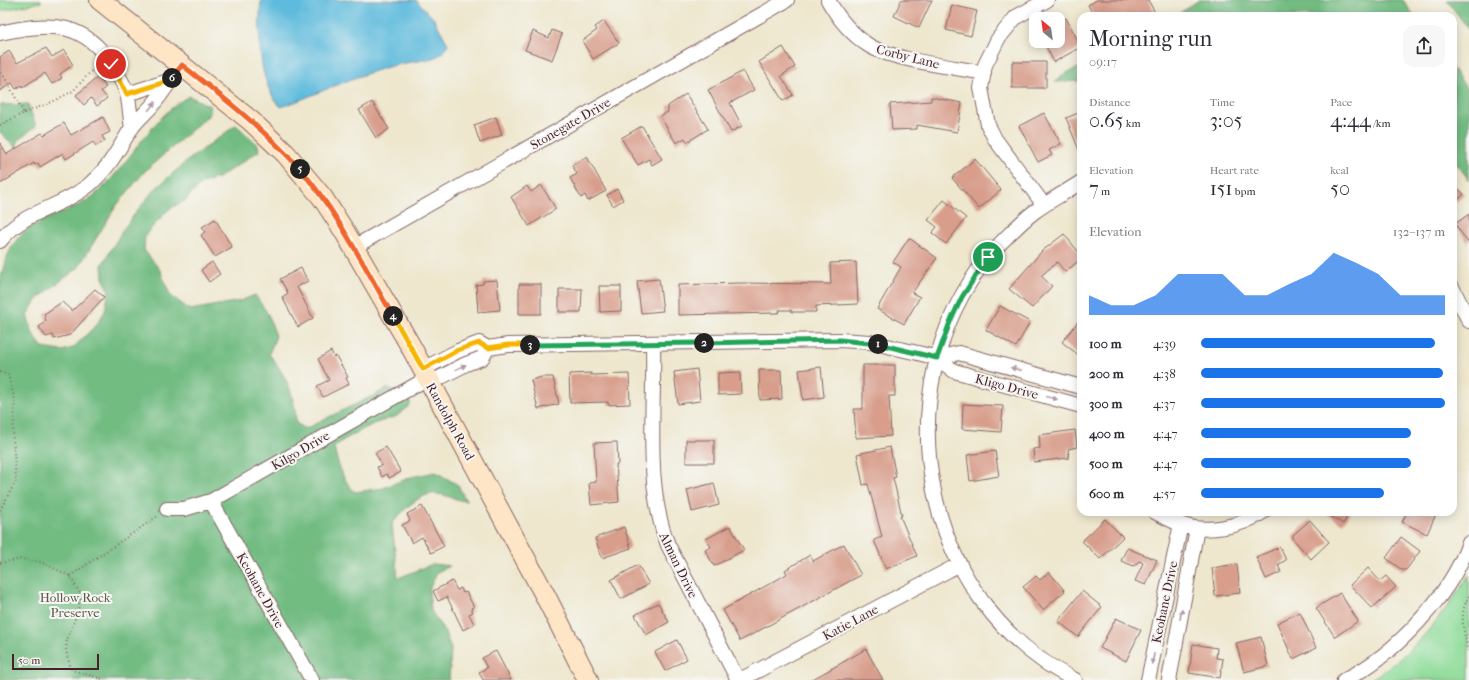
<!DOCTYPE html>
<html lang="en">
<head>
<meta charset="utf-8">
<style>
  :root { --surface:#fff; --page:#f7f7f7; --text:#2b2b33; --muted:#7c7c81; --accent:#1a73e8 }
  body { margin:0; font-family:"IM FELL French Canon",serif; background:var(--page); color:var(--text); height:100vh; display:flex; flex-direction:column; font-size:15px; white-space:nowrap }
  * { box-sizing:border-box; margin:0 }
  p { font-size:13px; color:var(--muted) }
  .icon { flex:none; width:22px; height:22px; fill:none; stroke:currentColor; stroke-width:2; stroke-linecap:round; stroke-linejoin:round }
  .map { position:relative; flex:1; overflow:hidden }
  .side { position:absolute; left:1077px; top:12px; width:380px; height:504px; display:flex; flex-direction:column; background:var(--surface); border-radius:12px; box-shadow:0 2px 10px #0003 }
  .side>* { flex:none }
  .needle { width:26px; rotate:331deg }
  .controls { position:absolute; left:1029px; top:12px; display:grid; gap:8px }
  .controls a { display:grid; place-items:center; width:36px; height:36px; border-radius:8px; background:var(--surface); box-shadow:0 2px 10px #0003; font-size:20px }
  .scale { position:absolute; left:12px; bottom:10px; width:87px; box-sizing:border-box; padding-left:4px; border:2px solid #4a1f2b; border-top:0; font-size:11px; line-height:14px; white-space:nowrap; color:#4a1f2b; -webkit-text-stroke:3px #f6f6f2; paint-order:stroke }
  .pin { position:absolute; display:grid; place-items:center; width:34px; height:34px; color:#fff; margin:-17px; border:2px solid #fff; border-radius:50%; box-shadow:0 1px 4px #0007 }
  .km { position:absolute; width:20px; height:20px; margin:-10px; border-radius:50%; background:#222; color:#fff; font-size:11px; line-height:20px; text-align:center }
  .round { display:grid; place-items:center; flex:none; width:42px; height:42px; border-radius:12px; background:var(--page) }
  .headline { display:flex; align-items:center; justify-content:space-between; height:68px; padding:0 12px }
  h1 { font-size:22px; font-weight:600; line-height:30px }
  .metrics { display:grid; grid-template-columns:repeat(3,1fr); gap:6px; height:68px; padding:4px 12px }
  .metrics div { display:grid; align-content:center }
  .metrics b { font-size:20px; font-weight:600 }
  .metrics small { font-size:11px; font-weight:400 }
  .metrics p { font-size:11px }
  .chart { height:112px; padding:8px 12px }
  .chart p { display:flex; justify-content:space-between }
  .chart svg { width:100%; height:72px; margin-top:4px; fill:var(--accent); opacity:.7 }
  ul { padding:0 12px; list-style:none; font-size:13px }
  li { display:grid; grid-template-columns:64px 48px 1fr; align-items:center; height:30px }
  li i { height:10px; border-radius:5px; background:var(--accent) }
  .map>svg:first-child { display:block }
  .green { fill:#8edc9a; stroke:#6c7e62 }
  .forest { fill:#72bc82; stroke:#5e6e56 }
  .water { fill:#5fbbdd; stroke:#546d84 }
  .building { fill:#d89d8b }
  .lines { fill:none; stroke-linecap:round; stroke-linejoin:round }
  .street-casing { stroke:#836564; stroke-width:16 }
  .secondary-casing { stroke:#836564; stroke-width:22 }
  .path { stroke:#836564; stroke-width:2; stroke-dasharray:1 3; stroke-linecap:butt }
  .street { stroke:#fff; stroke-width:14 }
  .secondary { stroke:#fde5c5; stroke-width:20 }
  .oneway { fill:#ae9aa0 }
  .split-1-casing { stroke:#fff; stroke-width:8 }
  .split-2-casing { stroke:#fff; stroke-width:8 }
  .split-3-casing { stroke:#fff; stroke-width:8 }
  .split-4-casing { stroke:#fff; stroke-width:8 }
  .split-5-casing { stroke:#fff; stroke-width:8 }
  .split-6-casing { stroke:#fff; stroke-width:8 }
  .split-7-casing { stroke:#fff; stroke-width:8 }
  .split-1 { stroke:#22a559; stroke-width:5 }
  .split-2 { stroke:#22a559; stroke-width:5 }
  .split-3 { stroke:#22a559; stroke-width:5 }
  .split-4 { stroke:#f5b400; stroke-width:5 }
  .split-5 { stroke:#f0652b; stroke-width:5 }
  .split-6 { stroke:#f0652b; stroke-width:5 }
  .split-7 { stroke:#f5b400; stroke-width:5 }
  .labels { text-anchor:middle; stroke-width:4; stroke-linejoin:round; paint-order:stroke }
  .street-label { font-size:13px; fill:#4a1f2b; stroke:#f6f6f2 }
  .park-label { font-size:13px; fill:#5e584c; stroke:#f6f6f2 }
</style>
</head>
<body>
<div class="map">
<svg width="1469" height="680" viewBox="0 0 1469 680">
  <rect width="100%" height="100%" fill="#f6f6f2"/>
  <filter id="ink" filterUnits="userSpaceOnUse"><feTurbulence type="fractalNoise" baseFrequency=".025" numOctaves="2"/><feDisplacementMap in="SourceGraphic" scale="8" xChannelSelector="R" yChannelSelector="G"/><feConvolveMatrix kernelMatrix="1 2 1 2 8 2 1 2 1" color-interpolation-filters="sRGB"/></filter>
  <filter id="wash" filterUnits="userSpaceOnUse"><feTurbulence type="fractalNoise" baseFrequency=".012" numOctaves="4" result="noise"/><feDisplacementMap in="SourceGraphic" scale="16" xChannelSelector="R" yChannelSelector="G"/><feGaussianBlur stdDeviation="0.9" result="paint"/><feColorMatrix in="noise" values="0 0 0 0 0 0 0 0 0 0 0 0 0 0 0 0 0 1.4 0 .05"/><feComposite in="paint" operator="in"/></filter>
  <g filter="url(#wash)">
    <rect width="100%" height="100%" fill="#eee7ce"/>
    <path class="green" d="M0,0H41V2L0,11Z
      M1469,575V680H1370C1413,654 1442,617 1469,575Z"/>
    <path class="forest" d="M1199,0H1403L1414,16H1175Z
      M1447,0H1469V30Z
      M1081,67V81L1055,82L1066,73Z
      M1453,69L1469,92V180L1453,159Z
      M189,96L210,106V114L145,171L116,206L78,268L37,299L27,315L33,334L43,348L62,351L73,348L97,324L105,311L109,290L103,278L102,265L124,228L153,191L187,161L236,125L258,145L259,151L218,178L202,183L186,200L169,209L145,235L144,250L160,270L170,295L190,310L240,301L255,295L268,314L276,336L269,354C286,376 295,394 296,423L306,429C333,414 361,402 389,388L405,395L411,404L397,416L373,424L345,439L334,447C338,464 342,480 355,492L383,488L411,477L436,472L458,485L466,501C455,500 448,495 438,494C420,491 402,512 392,524L398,578L433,564L450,566L437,572L429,590L431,611L445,632L451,649L449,680H0V283C3,266 8,249 20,236C39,216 70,214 92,197C129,168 148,119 189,96Z
      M28,104L36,126L17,141V149L0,132V105Z"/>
    <path class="water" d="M261,0H416L434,19L448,44C443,57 431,59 418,61C370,67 327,91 281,107C257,83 258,32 261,0Z"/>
    <g id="blocks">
      <path class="building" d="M901,0H932L919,28L894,16Z
        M1097,0H1148L1157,16H1094L1088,5Z
        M952,5L977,11L971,36L946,30Z
        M1066,18L1081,47L1054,62L1043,41H1058V22Z
        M604,21L619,43L593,59L582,41L597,30L595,27Z
        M552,30L562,34L552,60L525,50L533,31L549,38Z
        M783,47L795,67L781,76L793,95L783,101L759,62Z
        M46,48L52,57L64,50L73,65L60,74L62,78L52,84L45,73L23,87L22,85L16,89L12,83L0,91V57L9,51L17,63Z
        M1012,62H1046V88H1012Z
        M743,71L754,90L730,103L742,126L731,132L708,90Z
        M98,77L106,87L101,91L107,98L97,106L91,98L84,105L76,95Z
        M686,94L708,129L687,142L685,138L676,143L660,116L668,112V106Z
        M931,97L962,103L957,132L917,125V129L892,130L890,104L931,101Z
        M372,102L389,129L376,138L359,110Z
        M1081,112V155L1066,118Z
        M1044,113L1061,144L1049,150L1052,155L1038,162L1019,126Z
        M103,117L110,132L102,136L105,141L96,146L93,142L66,159L63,153L40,167L38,163L35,165L34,163L0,184V143L7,154L42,133L44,135L64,123L71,135Z
        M496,117L502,135L480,143L474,125Z
        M642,126L662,159L652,165L649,159L638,165L621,138Z
        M587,157L606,191L588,201L585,195L581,198L570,178L577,174L572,165Z
        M975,159L1001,190L979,209L952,178Z
        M1453,184L1464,194L1453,205Z
        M541,185L556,209L529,226L511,197L527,186L531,192Z
        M617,189L623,200L613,206L607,195Z
        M944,200L966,218L946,244L932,233L937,227L928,220Z
        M1469,214V244L1455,224Z
        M215,219L232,247L215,257L201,235L205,232L202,227Z
        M1064,234L1081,255V259L1065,272L1057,262L1041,276L1052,286L1032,308L1009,289L1042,251Z
        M909,238L937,258L912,293L920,297L904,324L877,309L901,267L893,262Z
        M212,262L220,274L209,282L201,270Z
        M856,262L858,304L816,306V312H792L791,310H779L780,312L777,313L678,315V285L738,283L831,284L830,263Z
        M301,268L308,281L297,287L313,318L298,327L282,297L288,293L280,279Z
        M659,279L663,311L641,313L637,281Z
        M497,280L500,310L478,312L476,285L483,284V281Z
        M519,284H541V314H519Z
        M599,286H621V311L600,312Z
        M95,289L104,297L70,335L54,339L53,335L46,337L39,327L46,321L44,314L62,302L72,311Z
        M559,289H582L581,312H559Z
        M1000,306L1030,322L1016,347L986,330Z
        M1081,318V357L1062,342Z
        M331,351L334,357L336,356L348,377L346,378L349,384L323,397L317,386L329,380L318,359Z
        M863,365H895V396H889L891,436L856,438L854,409H863Z
        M821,367L824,397L803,400L799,370Z
        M697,369L700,401L678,404L674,372Z
        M759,370H781L782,399L760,400Z
        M740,372L741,394L718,395V373Z
        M591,373V375L629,374L630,404L608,405V402L570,403L569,374Z
        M542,377H553L559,404L538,409L531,380Z
        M963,404L1003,406L1001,432L962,429Z
        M1075,430L1077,447L1068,449L1069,458L1034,462L1033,449L1040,448L1039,435Z
        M686,440H714V463H686Z
        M617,442L618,464H616L619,502L591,505L589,483L596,482L594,443Z
        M386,447L401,472L389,478L387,474L382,477L377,467L382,465L375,453Z
        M890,447L896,477L893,478L902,516H900L917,556L886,569L874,540L882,537L868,484L863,485L857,454Z
        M995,451L999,476L970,481L967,455Z
        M714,483L719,505L692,512L687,490Z
        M422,506L444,546L431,553L422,537L412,543L402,525L410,521L407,514Z
        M1324,512H1350L1343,524Z
        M1407,512H1437L1427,534L1402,522Z
        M1105,519L1123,537L1100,559L1082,541Z
        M1310,520L1329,542L1311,559L1293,539V535Z
        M730,526L744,550L714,566L705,550L711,547L706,539Z
        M624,527L631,548L602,558L595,538Z
        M1401,537L1420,551L1406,570H1402L1386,558Z
        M844,544L861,575L740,641L723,610L787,574L785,570L810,555L813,561Z
        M1280,547L1286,560L1278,565L1281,572L1266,579L1256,557Z
        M1127,548L1157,560L1146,585L1135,581L1143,563L1139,561L1134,566L1121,561Z
        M1237,564L1240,593L1215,596L1212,568Z
        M638,565L649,584L621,599L611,580Z
        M1368,568L1380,581L1386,576L1396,587L1372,608L1350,585Z
        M1049,572L1065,591L1043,610L1023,587L1036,576L1040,580Z
        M452,581L457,590L461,588L463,593L466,592L474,607L471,608L473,612L469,614L474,624L463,630L447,597L438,601L433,591Z
        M1082,591L1102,607L1078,637L1058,621Z
        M1340,593L1358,621L1335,637L1316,608Z
        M658,603L669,622L646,635L635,615Z
        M1300,612L1316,648L1293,659L1277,623Z
        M1116,618L1141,630L1126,661L1100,648Z
        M1261,637L1268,666L1244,672L1236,643Z
        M677,640L687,659L665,671L655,652Z
        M1193,644L1217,648L1216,658L1223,659L1220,678L1189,673Z
        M866,649L883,680H811L838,665Z
        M496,651L511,680H483L479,672L487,668L482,658Z"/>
    </g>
  </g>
  <g filter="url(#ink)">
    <use href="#blocks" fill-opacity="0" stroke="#836564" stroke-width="1"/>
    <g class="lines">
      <defs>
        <path id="street" d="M828,0C838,18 850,33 868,45C891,60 955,67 984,73
          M0,33C48,22 85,20 113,67C118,75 125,85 127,94C130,105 130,117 132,128
          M127,94L169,81
          M1044,205L995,139L988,125L981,88L985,65L998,39L1016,17L1047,0
          M0,241C24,210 60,209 89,185C110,167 117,151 131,129C136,121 149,110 155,102C165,90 172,77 182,65
          M354,247L787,0
          M1453,289L1469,321
          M653,344C655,409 644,484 668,545L738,680
          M937,358L959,353L1081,387
          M423,369L458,351L479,343L488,348L508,345L840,340L870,342L922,354L937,358L954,371L1081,406
          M430,383L466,364L482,358L488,348
          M211,501L312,680
          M167,509H184L211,501L428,378
          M1155,512C1163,516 1172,521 1180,524C1206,534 1241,527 1263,512
          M740,680L960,564
          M1075,680C921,603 881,389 988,257C998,245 1022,221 1034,212C1049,201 1066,192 1081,182
          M1148,680L1181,524
          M1169,680L1197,528
          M1344,680C1394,656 1450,596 1469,543"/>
        <path id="secondary" d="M100,0L251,121L286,154L322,197L343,229L410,345L546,597L588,680"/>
      </defs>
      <use href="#street" class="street-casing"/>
      <use href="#secondary" class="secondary-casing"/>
      <path class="path" d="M24,113L52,102L73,91L96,66
        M0,125L24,113L1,71
        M0,372L8,375L15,400L13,438L16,481L0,510
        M0,563L22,559L41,562L70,576L81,595C79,603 78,612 75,619C66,644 62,644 72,670L105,680
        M70,576L158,516
        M1469,596C1458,613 1464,634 1469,652"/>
      <use href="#street" class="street"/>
      <use href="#secondary" class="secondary"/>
    </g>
    <defs><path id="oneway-solid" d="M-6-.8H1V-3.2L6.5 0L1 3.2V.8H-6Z"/></defs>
    <g class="oneway">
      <use href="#oneway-solid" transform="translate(152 106) rotate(-51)"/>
      <use href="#oneway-solid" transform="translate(461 367) rotate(-26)"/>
      <use href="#oneway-solid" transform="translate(1016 369) rotate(-165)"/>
      <use href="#oneway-solid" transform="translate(1052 398) rotate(15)"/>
      <use href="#oneway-solid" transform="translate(1181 614) rotate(-79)"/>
      <use href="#oneway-solid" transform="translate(1153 659) rotate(102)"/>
    </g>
  </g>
  <g class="lines" filter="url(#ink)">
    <defs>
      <path id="split-1" d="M878,344L937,358L950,322L962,297L988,257"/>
      <path id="split-2" d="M704,343L840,340L878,344"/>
      <path id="split-3" d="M530,345L704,343"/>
      <path id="split-4" d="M393,316L423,369L458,350L479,343L488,348L508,345H530"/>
      <path id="split-5" d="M300,169C338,213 364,266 393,316"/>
      <path id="split-6" d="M172,78L182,65C223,97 265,130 300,169"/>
      <path id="split-7" d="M111,64L127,94L169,81L172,78"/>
    </defs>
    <use href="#split-1" class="split-1-casing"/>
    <use href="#split-2" class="split-2-casing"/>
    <use href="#split-3" class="split-3-casing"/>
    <use href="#split-4" class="split-4-casing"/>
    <use href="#split-5" class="split-5-casing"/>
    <use href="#split-6" class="split-6-casing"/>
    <use href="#split-7" class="split-7-casing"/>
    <use href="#split-1" class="split-1"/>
    <use href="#split-2" class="split-2"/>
    <use href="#split-3" class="split-3"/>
    <use href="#split-4" class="split-4"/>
    <use href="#split-5" class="split-5"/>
    <use href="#split-6" class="split-6"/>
    <use href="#split-7" class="split-7"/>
  </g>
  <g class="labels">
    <g class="street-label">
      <text transform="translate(908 56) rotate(14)" y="5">Corby Lane</text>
      <text transform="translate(570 123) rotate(-30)" y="5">Stonegate Drive</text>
      <text transform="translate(1007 386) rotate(15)" y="5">Kligo Drive</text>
      <text transform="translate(451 421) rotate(61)" y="5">Randolph Road</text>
      <text transform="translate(300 450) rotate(-30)" y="5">Kilgo Drive</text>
      <text transform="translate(679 565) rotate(64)" y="5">Alman Drive</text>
      <text transform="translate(261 590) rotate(61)" y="5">Keohane Drive</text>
      <text transform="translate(1164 602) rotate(-78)" y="5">Keohane Drive</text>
      <text transform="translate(850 622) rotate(-28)" y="5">Katie Lane</text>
    </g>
    <g class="park-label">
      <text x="75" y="602">Hollow Rock<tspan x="75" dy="15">Preserve</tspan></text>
    </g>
  </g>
</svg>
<div class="controls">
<a><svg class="needle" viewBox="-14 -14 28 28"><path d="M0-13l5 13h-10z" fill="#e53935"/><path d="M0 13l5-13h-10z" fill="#7c7c81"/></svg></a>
</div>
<div class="scale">50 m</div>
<div class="pin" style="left:988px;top:257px;background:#1e9e55"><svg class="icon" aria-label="arrive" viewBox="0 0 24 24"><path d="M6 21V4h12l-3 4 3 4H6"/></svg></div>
<div class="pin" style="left:111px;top:64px;background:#d93025"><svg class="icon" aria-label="check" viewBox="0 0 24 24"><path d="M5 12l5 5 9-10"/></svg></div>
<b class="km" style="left:878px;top:344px">1</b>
<b class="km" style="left:704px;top:343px">2</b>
<b class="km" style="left:530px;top:345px">3</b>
<b class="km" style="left:393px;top:316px">4</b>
<b class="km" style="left:300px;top:169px">5</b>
<b class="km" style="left:172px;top:78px">6</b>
<section class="side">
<div class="headline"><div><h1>Morning run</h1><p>09:17</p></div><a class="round"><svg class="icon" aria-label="share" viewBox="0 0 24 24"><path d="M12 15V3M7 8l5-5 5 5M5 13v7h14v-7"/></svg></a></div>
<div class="metrics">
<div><p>Distance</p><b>0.65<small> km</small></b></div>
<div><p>Time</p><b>3:05</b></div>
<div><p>Pace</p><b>4:44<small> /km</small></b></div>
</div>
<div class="metrics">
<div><p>Elevation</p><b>7<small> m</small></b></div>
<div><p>Heart rate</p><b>151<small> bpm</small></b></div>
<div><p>kcal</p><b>50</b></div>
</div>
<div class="chart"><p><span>Elevation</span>132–137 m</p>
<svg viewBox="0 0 160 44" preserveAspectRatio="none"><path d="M0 44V32L10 38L20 38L30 32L40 19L50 19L60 19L70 32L80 32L90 25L100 19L110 6L120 12L130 19L140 32L150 32L160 32V44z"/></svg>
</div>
<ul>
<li><b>100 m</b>4:39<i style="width:96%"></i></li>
<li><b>200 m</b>4:38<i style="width:99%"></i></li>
<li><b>300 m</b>4:37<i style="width:100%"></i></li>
<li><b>400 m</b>4:47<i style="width:86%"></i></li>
<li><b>500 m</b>4:47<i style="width:86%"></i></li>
<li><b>600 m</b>4:57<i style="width:75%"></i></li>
</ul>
</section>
</div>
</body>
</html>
